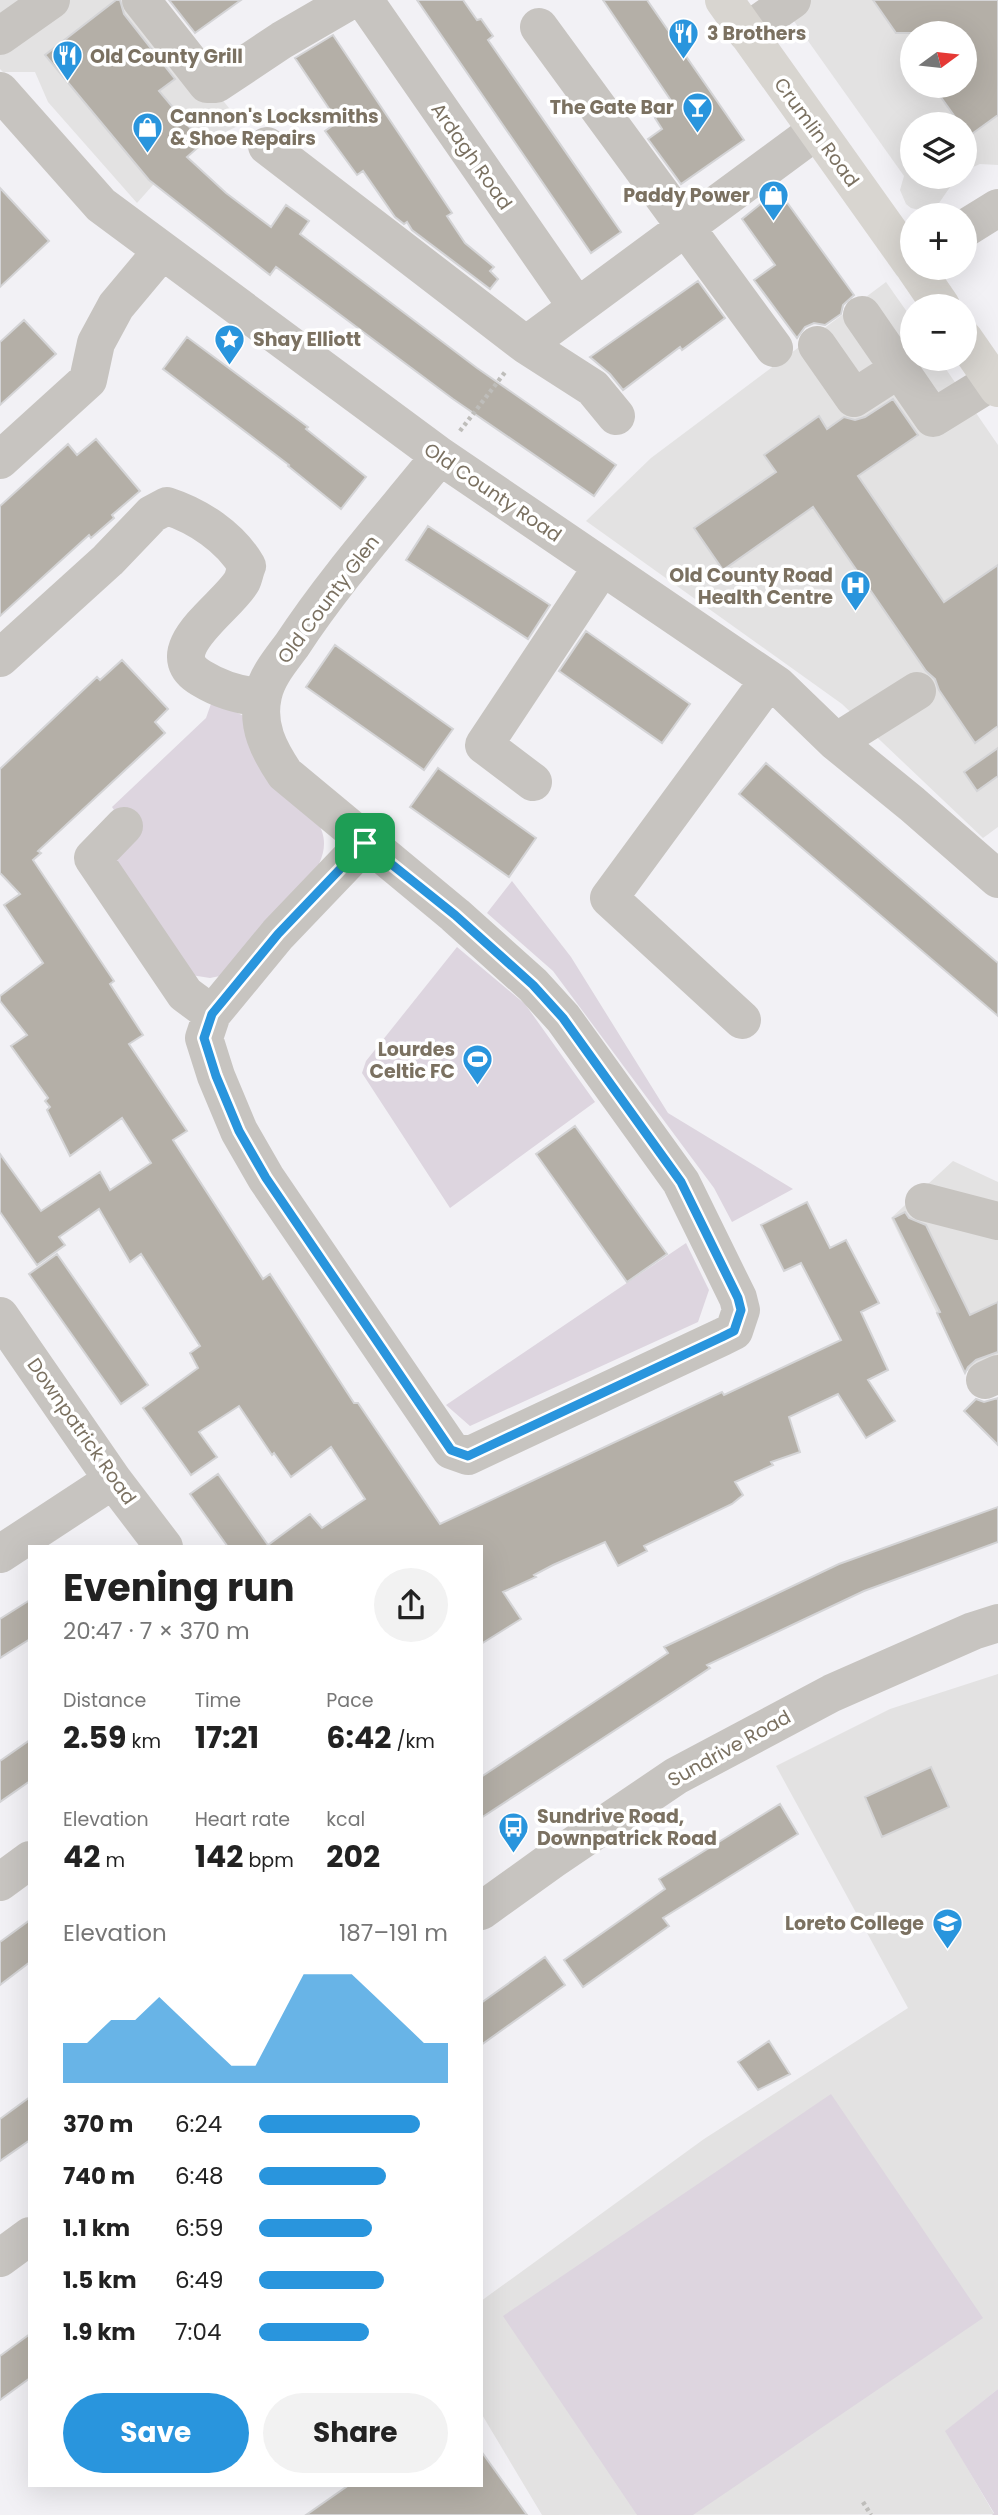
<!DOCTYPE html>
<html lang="en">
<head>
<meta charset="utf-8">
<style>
  :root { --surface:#fff; --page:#f2f2f2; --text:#222; --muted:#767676; --accent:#2995dd }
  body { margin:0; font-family:Poppins,sans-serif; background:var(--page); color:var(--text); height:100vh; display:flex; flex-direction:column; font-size:26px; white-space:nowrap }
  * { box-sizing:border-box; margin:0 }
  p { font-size:23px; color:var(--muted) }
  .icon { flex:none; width:38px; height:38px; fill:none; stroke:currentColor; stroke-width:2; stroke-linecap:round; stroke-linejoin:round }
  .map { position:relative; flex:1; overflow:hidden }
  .sheet { position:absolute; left:28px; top:1545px; width:455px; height:942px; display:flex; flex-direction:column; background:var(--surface); border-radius:0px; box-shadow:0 7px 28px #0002 }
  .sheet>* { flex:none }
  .needle { width:46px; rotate:75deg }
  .buttons { position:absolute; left:900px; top:21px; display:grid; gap:14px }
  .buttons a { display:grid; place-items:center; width:77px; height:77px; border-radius:50%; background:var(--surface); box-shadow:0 7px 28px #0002; font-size:35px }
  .pin { position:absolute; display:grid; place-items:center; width:60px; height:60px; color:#fff; margin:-30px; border-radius:14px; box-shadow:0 4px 10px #0006 }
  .round { display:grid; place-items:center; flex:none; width:74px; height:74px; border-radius:37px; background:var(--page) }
  .headline { display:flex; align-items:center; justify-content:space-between; height:119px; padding:0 35px }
  h1 { font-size:38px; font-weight:700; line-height:52px }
  .metrics { display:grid; grid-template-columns:repeat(3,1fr); gap:10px; height:119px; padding:7px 35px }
  .metrics div { display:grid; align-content:center }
  .metrics b { font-size:30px; font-weight:700 }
  .metrics small { font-size:19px; font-weight:400 }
  .metrics p { font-size:19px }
  .chart { height:196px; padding:14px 35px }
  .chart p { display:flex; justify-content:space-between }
  .chart svg { width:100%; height:126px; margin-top:7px; fill:var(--accent); opacity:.7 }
  .cta { display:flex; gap:14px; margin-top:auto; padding:14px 35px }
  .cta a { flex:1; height:80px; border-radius:42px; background:var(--accent); color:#fff; font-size:28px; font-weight:700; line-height:80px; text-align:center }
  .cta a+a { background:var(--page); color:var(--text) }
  ul { padding:0 35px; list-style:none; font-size:23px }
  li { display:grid; grid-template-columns:112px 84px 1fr; align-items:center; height:52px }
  li i { height:18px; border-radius:9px; background:var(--accent) }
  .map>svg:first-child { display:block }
  .built { fill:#e3e2e2; fill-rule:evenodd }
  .green { fill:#ddd5df }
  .building { fill:#b4afa7; stroke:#d4d4d6; stroke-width:2 }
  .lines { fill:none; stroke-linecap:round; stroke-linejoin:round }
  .path { stroke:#bebdba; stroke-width:4.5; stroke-dasharray:3.5 3.5; stroke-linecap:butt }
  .minor { stroke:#c7c4c0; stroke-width:38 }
  .major { stroke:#d8d5d0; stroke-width:38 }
  .route-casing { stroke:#fff; stroke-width:14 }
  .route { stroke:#2995dd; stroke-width:9 }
  .labels { text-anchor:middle; stroke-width:7; stroke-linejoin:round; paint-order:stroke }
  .poi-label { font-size:19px; font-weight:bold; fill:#7b7161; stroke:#fff; text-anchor:start }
  .street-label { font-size:19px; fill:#7b7161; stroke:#fff }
</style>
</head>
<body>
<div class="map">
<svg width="998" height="2515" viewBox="0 0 998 2515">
  <rect width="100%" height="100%" fill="#f2f1f5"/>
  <path class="built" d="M0,0H129L216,92L242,124L203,143L153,185L137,203L48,102L35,72H3L0,69Z
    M779,0H998V165L980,164L964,171V124H912V177H957L939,203L924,211L911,208L906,204L900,190L904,176ZM912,33H964V86H912Z
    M886,282L912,319V359H939L998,445V827L983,838L842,704L586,521L651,458Z
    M953,1161L998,1182V1357L965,1372L891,1218Z
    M998,1674V2389L946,2431L994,2514L542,2515L481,2413V2301L704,2139L908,2008L776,1766L890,1709Z"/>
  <path class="green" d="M212,701L246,717L317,821C326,836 326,848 319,864L220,976L210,978L191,975L114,864L131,835L112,807L206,718Z
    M512,881L571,957L668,1113L793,1189L732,1222L714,1188L553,971L487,913Z
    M457,947L525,1004L595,1102L450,1208L362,1073L366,1061Z
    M686,1243L709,1290L698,1322L470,1426L446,1405Z
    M831,2094L983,2318L693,2515H637L503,2316Z
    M998,2389V2515H992L994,2513L945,2431Z"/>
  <path class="building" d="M116,0H120L124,14L175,79L159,91L203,143L187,157L226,193L271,227L286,205L309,221L300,234L477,368L616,465L594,496L453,399L276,267L270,275L149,180L45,55Z
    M169,0H241L195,33Z
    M417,0H463L477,20L481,19L493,36L488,40L621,232L591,253Z
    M603,0H647L744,140L681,184L648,139L662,129L655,118L674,105Z
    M873,0H998V115L969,136L964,130V124H960L933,86H964V33H896Z
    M333,35L452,213L447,216L465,243L494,267L490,271L498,279L490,289L412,230L407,222L404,224L395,217L363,171L357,175L325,131L332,126L326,117L332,113L295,58Z
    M0,188L49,241L0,287Z
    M778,190L854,295L843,305L841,314L825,325L814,323L805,327L797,338L754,280L775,265L742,219Z
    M698,281L725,318L682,350L680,347L623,390L610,374L590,357Z
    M24,320L56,354L0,405V342Z
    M187,337L308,427L306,429L366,477L341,509L288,466L289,465L163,369Z
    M893,399L918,435L858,476L944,602L998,565V726L975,743L939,690L935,679L926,671L813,507L723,570L694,528L776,472L764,455L819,416L827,429L844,417L855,420L865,417Z
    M96,439L140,491L112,515L114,518L91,538L89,535L0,616V506L68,444L77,455Z
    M428,526L550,605L528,639L406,560Z
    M586,631L690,704L662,743L559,671Z
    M335,645L453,729L424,770L306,687Z
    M122,660L168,709L155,722L165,733L38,851L41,853L33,860L114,981L110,984L143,1035L129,1044L187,1131L173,1140L263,1279L270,1274L354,1403H358L440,1524L722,1392L724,1395L841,1340L801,1263L784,1271L761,1225L807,1202L830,1248L846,1240L879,1303L861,1312L888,1370L868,1380L895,1421L866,1438L838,1394L789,1417L800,1452L771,1462L773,1465L735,1482L743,1495L732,1504L644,1546L647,1551L618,1566L605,1542L553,1565L534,1575L536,1577L503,1592L521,1619L481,1644V1547H228L190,1494L218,1474L268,1545L310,1514L322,1528L365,1499L331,1447L291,1477L274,1453L272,1455L239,1406L199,1432L217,1457L191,1475L143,1408L198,1368L190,1353L200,1346L141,1254L130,1262L99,1209L59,1237L65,1245L37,1265L0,1212V1154L41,1211L100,1172L110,1190L151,1163L122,1118L70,1156L47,1110L50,1107L45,1101L48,1098L11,1046L27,1035L0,1001V996L43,963L4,905L20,894L0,873V769L97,677L100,680Z
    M998,748V776L977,791L964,772Z
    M766,763L998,963V1016L739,794Z
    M438,768L536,838L509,877L410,807Z
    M575,1126L667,1254L627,1282L536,1154Z
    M905,1212L909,1218L926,1225L970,1315L998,1302V1352L976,1360L968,1367L965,1373L937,1313L940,1312L893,1218Z
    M57,1254L148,1385L121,1404L29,1274Z
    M998,1398V1445L964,1411L976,1399L984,1402Z
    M998,1507V1542L864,1591L707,1665L710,1668L481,1818V1777L668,1653L664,1647L839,1564Z
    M30,1600V1639L0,1658V1619Z
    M30,1740V1781L0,1802V1761Z
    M931,1767L949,1807L882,1837L865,1797Z
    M780,1804L798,1834L663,1918L669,1926L583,1987L564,1960L665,1889L659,1879Z
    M30,1920V1962L0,1985V1942Z
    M545,1957L565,1985L481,2045V2003Z
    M769,2041L790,2074L758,2090L738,2062Z
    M30,2097V2140L0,2161V2119Z
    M30,2334V2378L0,2400V2356Z
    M481,2451L527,2515H306L349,2485H481Z"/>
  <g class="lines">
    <path class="path" d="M460,431L506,371
      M863,2502L871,2515"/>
    <path class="minor" d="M141,0L207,84H216L282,40L344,4
      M367,4L577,307
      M539,27L774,348
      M746,32L792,0
      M0,36L51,0
      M0,91L101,205L440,456L777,685L836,742L912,804L998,879
      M267,146L526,345L593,388L616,416
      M964,229L998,208
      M862,315L933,418L993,381
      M526,345L816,131
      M817,345L854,398L899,369
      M0,460L88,380L96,343L116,306L162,251
      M0,658L108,560L152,514L167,506C198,516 230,537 247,566C245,570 244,577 242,581C228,607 155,651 201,678C219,689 241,696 262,697
      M836,742L917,691
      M533,782L484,745L602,567
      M124,826L93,858L185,994L212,1014
      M365,843L278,934L212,1014L204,1038L216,1076L239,1131L266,1178L451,1450L468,1456L722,1337L734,1331L741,1310L738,1298L681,1182L563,1018L533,985L455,915L285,774C269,750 256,726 263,695C267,676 281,660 292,645C336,578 390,518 440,456
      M742,1020L609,898L769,680
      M924,1202L998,1221
      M0,1316L113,1480L164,1547
      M985,1380L998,1374
      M0,1554L113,1480
      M0,1882L30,1860
      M481,1911L552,1860L676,1776L832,1693L973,1631L998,1623
      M0,2258L30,2236"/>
    <path class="major" d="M724,0L912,264
      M915,268L941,306
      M964,339L998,388"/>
  </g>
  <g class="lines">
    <defs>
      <path id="route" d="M365,843L455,915L533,985L563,1018L681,1182L738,1298L741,1310L734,1331L722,1337L468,1456L451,1450L266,1178L239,1131L216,1076L204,1038L212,1014L278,934Z"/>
    </defs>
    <use href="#route" class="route-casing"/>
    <use href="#route" class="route"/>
  </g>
  <defs>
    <symbol id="restaurant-pin" viewBox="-11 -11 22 30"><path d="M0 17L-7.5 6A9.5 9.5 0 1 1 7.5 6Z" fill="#2995dd" stroke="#fff"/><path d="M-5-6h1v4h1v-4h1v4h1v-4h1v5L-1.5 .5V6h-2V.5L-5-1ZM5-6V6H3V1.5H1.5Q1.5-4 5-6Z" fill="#fff"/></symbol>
    <symbol id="bar-pin" viewBox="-11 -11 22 30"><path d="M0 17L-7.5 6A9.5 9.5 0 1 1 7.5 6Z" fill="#2995dd" stroke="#fff"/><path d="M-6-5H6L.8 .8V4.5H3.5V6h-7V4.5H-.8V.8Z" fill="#fff"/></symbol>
    <symbol id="shop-pin" viewBox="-11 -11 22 30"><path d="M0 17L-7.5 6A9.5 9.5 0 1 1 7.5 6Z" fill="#2995dd" stroke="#fff"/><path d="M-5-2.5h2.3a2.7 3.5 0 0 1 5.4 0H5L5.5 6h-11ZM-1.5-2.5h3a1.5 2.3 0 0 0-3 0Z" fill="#fff"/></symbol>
    <symbol id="sight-pin" viewBox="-11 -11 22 30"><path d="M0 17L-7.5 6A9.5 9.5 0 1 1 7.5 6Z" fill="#2995dd" stroke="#fff"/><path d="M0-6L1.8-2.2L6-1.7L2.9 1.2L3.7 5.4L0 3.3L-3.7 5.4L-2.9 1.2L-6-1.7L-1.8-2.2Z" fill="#fff"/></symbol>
    <symbol id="hospital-pin" viewBox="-11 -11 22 30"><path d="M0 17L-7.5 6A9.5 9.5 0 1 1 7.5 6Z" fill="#2995dd" stroke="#fff"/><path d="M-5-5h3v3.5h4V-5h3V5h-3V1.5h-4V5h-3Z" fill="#fff"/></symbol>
    <symbol id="stadium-pin" viewBox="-11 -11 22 30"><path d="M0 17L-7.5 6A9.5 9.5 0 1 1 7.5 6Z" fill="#2995dd" stroke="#fff"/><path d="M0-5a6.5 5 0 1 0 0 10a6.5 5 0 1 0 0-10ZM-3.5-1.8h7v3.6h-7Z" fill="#fff"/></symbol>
    <symbol id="bus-pin" viewBox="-11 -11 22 30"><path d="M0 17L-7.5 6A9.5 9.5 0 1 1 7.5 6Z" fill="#2995dd" stroke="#fff"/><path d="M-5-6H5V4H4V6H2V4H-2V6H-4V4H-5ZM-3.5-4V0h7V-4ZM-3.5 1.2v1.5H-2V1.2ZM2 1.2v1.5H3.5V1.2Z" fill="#fff"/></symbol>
    <symbol id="school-pin" viewBox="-11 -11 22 30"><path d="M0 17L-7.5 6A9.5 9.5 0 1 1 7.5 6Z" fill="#2995dd" stroke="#fff"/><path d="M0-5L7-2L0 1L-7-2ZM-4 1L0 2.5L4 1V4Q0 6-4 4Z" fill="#fff"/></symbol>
  </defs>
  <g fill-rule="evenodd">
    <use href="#restaurant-pin" x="666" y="16" width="35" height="47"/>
    <use href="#restaurant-pin" x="50" y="38" width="35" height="47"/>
    <use href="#bar-pin" x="680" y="90" width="35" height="47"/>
    <use href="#shop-pin" x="130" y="110" width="35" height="47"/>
    <use href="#shop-pin" x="756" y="178" width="35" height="47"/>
    <use href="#sight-pin" x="212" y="322" width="35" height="47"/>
    <use href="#hospital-pin" x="838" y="568" width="35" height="47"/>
    <use href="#stadium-pin" x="460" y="1042" width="35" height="47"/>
    <use href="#bus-pin" x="496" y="1810" width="35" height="47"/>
    <use href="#school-pin" x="930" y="1906" width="35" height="47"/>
  </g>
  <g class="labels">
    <g class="poi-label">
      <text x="707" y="40">3 Brothers</text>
      <text x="90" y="63">Old County Grill</text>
      <text x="674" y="114" text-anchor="end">The Gate Bar</text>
      <text x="170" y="123">Cannon's Locksmiths<tspan x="170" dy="22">&amp; Shoe Repairs</tspan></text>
      <text x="750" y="202" text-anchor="end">Paddy Power</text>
      <text x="253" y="346">Shay Elliott</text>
      <text x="833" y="582" text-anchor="end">Old County Road<tspan x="833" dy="22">Health Centre</tspan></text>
      <text x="455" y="1056" text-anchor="end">Lourdes<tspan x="455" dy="22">Celtic FC</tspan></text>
      <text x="537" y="1823">Sundrive Road,<tspan x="537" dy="22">Downpatrick Road</tspan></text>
      <text x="924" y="1930" text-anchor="end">Loreto College</text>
    </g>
    <g class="street-label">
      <text transform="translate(817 132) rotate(54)" y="7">Crumlin Road</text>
      <text transform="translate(472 156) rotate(55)" y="7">Ardagh Road</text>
      <text transform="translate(493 492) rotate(34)" y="7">Old County Road</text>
      <text transform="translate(328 599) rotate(-53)" y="7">Old County Glen</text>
      <text transform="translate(82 1431) rotate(55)" y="7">Downpatrick Road</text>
      <text transform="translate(729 1748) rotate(-29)" y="7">Sundrive Road</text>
    </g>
  </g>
</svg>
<div class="buttons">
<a><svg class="needle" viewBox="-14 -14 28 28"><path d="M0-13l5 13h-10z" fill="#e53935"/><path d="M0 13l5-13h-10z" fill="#767676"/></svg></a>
<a><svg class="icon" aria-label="layers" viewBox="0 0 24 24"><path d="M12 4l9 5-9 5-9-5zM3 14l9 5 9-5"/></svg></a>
<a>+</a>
<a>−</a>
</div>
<div class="pin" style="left:365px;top:843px;background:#1e9e55"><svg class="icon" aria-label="arrive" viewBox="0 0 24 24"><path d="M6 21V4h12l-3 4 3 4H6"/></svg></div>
<section class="sheet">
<div class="headline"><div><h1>Evening run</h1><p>20:47 · 7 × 370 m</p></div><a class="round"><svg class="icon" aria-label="share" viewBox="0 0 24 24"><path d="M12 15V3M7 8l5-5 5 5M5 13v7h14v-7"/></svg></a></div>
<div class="metrics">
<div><p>Distance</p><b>2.59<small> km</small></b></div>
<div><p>Time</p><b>17:21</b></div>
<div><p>Pace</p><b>6:42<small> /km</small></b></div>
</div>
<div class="metrics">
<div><p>Elevation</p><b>42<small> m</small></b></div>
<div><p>Heart rate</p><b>142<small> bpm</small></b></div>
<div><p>kcal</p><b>202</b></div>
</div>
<div class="chart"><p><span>Elevation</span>187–191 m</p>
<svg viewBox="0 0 160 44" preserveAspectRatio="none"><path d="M0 44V30L10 30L20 22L30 22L40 14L50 22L60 30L70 38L80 38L90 22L100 6L110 6L120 6L130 14L140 22L150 30L160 30V44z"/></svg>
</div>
<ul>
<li><b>370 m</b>6:24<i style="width:85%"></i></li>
<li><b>740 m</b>6:48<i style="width:67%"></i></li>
<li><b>1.1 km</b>6:59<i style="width:60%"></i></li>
<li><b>1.5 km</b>6:49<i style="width:66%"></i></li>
<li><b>1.9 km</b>7:04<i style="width:58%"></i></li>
</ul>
<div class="cta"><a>Save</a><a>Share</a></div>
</section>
</div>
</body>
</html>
